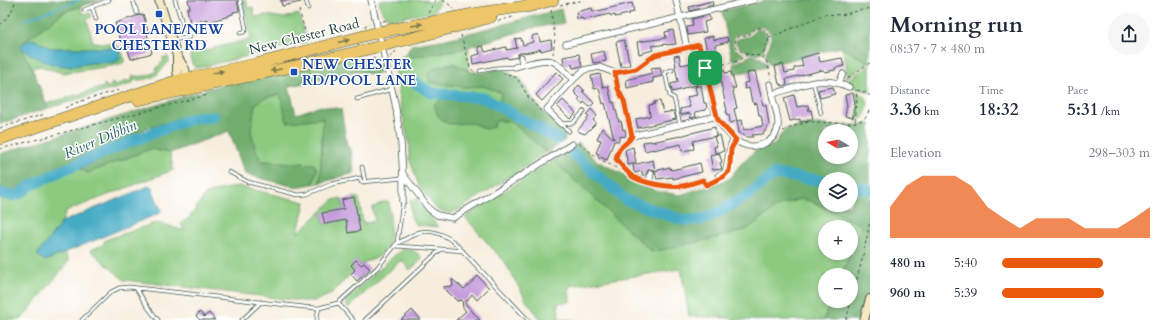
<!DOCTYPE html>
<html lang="en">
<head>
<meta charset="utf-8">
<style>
  :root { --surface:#fff; --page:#f6f6f7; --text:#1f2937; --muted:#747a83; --accent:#ea580c }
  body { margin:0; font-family:Cardo,serif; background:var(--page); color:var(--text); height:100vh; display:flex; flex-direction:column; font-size:15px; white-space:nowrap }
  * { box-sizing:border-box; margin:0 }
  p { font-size:13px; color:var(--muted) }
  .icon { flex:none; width:22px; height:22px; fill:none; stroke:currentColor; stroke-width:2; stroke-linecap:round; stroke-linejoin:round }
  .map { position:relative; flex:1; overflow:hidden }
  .side { display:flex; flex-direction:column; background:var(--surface); width:300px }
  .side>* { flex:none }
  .needle { width:26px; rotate:279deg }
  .controls { position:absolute; left:818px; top:124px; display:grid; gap:8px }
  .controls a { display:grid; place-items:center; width:40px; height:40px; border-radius:50%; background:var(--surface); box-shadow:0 2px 6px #0003; font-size:20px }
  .pin { position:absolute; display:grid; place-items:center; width:34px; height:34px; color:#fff; margin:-17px; border-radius:8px; box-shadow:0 2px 6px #0006 }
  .round { display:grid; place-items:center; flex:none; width:42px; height:42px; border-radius:21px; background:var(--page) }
  .headline { display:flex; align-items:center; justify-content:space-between; height:68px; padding:0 20px }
  h1 { font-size:22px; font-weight:600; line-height:30px }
  .stats { display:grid; grid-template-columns:repeat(3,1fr); gap:6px; height:68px; padding:4px 20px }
  .stats div { display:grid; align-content:center }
  .stats b { font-size:17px; font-weight:600 }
  .stats small { font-size:11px; font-weight:400 }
  .stats p { font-size:11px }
  .chart { height:112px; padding:8px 20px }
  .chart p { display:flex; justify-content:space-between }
  .chart svg { width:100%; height:72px; margin-top:4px; fill:var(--accent); opacity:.7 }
  ul { padding:0 20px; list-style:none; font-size:13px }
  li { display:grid; grid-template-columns:64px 48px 1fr; align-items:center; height:30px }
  li i { height:10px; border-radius:5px; background:var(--accent) }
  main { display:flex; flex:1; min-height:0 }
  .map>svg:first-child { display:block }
  .green { fill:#8cca80; stroke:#56845a }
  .forest { fill:#71ae6e; stroke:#487651; fill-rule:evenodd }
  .water { fill:#45abc5; stroke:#32747c }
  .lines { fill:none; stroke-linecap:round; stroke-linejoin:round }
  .stream { stroke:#45abc5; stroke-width:2 }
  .river { stroke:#45abc5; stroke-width:11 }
  .building { fill:#c69bdb }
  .lane-casing { stroke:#3f574d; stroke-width:4.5 }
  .street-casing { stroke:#3f574d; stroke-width:7 }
  .secondary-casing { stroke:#3f574d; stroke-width:10 }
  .highway-casing { stroke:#3f574d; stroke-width:12 }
  .path { stroke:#3f574d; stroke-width:1; stroke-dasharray:3 3; stroke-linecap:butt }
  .lane { stroke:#fff; stroke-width:3 }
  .street { stroke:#fff; stroke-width:5.5 }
  .secondary { stroke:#f7e8c3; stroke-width:8 }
  .highway { stroke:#ecc669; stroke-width:11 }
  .oneway { fill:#7b7b4c }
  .route-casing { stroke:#fff; stroke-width:8 }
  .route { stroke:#ea580c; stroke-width:5 }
  .transit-dot { fill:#1a4fb4; stroke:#fff; stroke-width:1.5 }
  .labels { text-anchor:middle; stroke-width:3; stroke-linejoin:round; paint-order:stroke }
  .transit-label { font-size:14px; font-weight:bold; fill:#164399; stroke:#fff }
  .street-label { font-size:14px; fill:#1f3d34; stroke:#fff }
  .water-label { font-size:15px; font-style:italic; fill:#2c6467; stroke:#fff }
</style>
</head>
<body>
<main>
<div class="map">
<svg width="870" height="320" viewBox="0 0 870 320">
  <rect width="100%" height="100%" fill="#fff"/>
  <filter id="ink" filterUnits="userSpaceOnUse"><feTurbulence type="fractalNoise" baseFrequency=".025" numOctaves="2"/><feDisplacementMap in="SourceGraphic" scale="8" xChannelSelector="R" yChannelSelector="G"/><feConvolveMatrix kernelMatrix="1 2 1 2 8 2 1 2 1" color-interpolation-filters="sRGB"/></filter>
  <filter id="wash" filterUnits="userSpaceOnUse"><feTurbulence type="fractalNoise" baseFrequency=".012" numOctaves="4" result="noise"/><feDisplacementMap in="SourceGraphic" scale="16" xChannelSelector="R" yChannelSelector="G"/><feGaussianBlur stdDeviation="0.9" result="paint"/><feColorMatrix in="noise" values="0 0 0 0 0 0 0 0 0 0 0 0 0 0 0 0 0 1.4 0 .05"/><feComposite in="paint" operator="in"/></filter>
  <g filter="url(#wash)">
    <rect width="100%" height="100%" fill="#f7eddc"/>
    <path class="green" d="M243,0H246L248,8L253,7L255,17L266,15L284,18L299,14L306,42L198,68C191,67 191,60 190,54L251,39Z
      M379,0H425L431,3L436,0H441L433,12L392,19C381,15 381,10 379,0Z
      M81,6L83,14L88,13L91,14L92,17L87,19L93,42L115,44L120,48L125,60L123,63L112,66L63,73L39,66L32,68L21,48L34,56L72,66L93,63L116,62L120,59L119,48H51L33,39L21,44L64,12Z
      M469,47C468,55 469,62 469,71L453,63L429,82L465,87L483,86L502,93L499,101L476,96L457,95L440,100L463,123H472L486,129L496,120L513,122L546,153L460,209L450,213L437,210L419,186L409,158L410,148L401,109L394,62L407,53L412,57L461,49Z
      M841,47L868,62L846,78L848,73L846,72C847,64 845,54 841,47Z
      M168,57L169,61C157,76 154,80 134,80L132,84L48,108L46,104L104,87V84L109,88L112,83L116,86L119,83L122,84L124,80L131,82L133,76C143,77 149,76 157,71L156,69L164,60L162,58Z
      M870,65V93L867,91L852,87L853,84L847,81L863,69Z
      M857,92C870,96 870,105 863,118L856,120L858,104Z
      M281,94L287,122L323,118L320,183L313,184L317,169L314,164L262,161L256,151L251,131L255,104L264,98Z
      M150,149L170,153L173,170L66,211L62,222L37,255L45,261L65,253L69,261L21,320H0V195L9,200L21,197L32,188L78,168L88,173Z
      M553,160L652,252L747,229L780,205L800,199L808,200L862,225L851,251V227H825V253H850L841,275H825V301H831L823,320H733L731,318L689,316L681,269L569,286L570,302L558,303L559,320H575H543L541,319L527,302L506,264L465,217Z
      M238,186L305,202L298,233L333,200L341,198L345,213L322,214L324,224L341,221V220L346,219L349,233L359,231L354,197L359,198L363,223L375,221L372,208L383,202H389C390,219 395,246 378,257C372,261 368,259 361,265L356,260L351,265L355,270L331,294L315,301H302L124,280L90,250L103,245L105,240L158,222L184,231L181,223L189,218L206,194L220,190Z
      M417,199L438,227L417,225C409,221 411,208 410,200Z
      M407,249C413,250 417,252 421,257V260L410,270L401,260L348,308L345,301L396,254L401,250Z"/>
    <path class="forest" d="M0,0H102L65,11L20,45L32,68L48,108L0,124Z
      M769,0H870V63L841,47L770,65L765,55C767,50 771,44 771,39C772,31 763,24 755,27C752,28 750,31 748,33L736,35C729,46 735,49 744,54L737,60L732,61L722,11Z
      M561,9L564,23L532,28L461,49L412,57L407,53L411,45L447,39Z
      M757,29C773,32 767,42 762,52C752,56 743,51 736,44V40C743,36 750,39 754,31Z
      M752,55C760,57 765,59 767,67L735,74L733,64C740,62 745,57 752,55Z
      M354,57L378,63L380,71L375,75L355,71L336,77L289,86L296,114L321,106L341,109L347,146L351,149L354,173L320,183L323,118L287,122L280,94L264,98L255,104L251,131L256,151L262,161L314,164L317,169L313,184L295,187L245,174L229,131L170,153L150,149L88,173L80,169L129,146L190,123L214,120L203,113L179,120L149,127L120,141L64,164L9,192L1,187L0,186V154L214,87Z
      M453,63L469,71L483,73L496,69H504L512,75L521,79L533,99L542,111L565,130V140L547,153L512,122L497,120L493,127L486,129L472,123L448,124L438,116L434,104C452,89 478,97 499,101L502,93L483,86L465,87L429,82L428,74L434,68Z
      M818,124L832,126L870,124V320H823L831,301H851V275H841L851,253L861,225L808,200L800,199L780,205L747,229L729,235L652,252L553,160L579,143L597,161L656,191L680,195L729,179L740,165L754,152L774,145L784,130L804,125ZM825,131H851V157H825ZM825,179H851V205H825Z"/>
    <path class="water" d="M33,39L51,48H120V59C113,65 102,62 93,63C85,63 78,66 71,66C51,67 37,59 21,48V44Z
      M149,186L152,188L161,210L160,213L45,261L37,255L62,222Z"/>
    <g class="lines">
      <path class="stream" d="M25,20L79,0"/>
      <path class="river" d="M413,80L415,83L432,93L484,98L557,139
        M571,152L626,200L682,220H702L719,212L747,196L774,174L825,181
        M851,186L870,190
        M0,193L11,196L19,194L30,186L63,170L127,143L193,118L214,117"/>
    </g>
    <g id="blocks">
      <path class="building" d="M188,0H237L239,11L233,12V14L229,15V16L208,22L207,19L190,23L187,8H190Z
        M281,0H301V2L282,6Z
        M712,1L713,5L690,11L689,7Z
        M632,3L634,12L629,13V14L615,17V15L611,16L610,14L583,20L582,18L577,19L576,12L592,8L593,12Z
        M143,14L149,34H147L152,53L131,59L125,41L121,42L115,23Z
        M709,15L710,20L704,22L706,32L688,35L687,27L693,26L692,19Z
        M673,30L676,44L667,45V44L652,46L653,50L639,54L637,42L666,38L665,32Z
        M538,34L540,42L551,40L552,48L541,51V49L530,52L520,53L518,54L517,57L513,58L508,59L507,57L473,64L472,56L480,54L478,47L483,46L485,52L506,47V50L517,48L515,39L521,38L523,45L533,42L532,36Z
        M713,36L714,40L727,37L728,42L715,45L718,58L709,60L704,38Z
        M624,40L630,65L621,67L616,42Z
        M604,51L606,61L593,63L591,54Z
        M818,53L820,62L842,58L844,66L835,68V70L825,72L823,70L786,79L787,85L782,86L781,84H779L775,66L783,64L785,73L794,71V68L803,66L801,58Z
        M579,54L582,66L573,68L572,64L566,65L564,64L563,57Z
        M679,55L681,65L696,62L697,70H694L697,85L684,88V89L672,92L671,84L678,82L675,66H676L674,56Z
        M660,67L662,76L653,78V82L627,88L626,80L652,73L651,68Z
        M723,68L725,73L731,72L736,88H732L737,108L734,109L737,121L730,123L729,115L727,116L726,111H727L719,74L717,75L716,70Z
        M755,71L763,105H766L769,125L763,134L752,135L753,137H747L737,132H739L737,121L742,120L744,130L763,126L761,116H759L757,103L754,104V102H752L749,88L745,89L744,83L749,82L747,73Z
        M556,72L563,79L542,101L536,95Z
        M600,74L603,87L608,86L612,103L614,102L619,122L621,121L623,130L625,129L626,136L619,137V141H614L607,160L598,156L599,154L596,153L601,140L597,139L602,128L614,139L605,103L603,104L599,88L594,89L591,76Z
        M579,85L585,91H582L594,103L590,107L584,102L583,104L578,100L580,98L574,92L576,89V88Z
        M701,85L704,103H706L707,108L705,109V110L695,112L696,117L691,118L690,113L681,115L680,109L690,107L687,97L697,95L695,87Z
        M833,87L835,94L820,98L818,90Z
        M853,93L855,102L853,118L845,116L847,105L845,95Z
        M794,95L797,107L808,105L809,111L811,110L813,119L800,122V119L790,121L784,98Z
        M563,100L576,113L570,119L557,106Z
        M660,101L663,113L674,111L676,119L638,128L636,119L650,116L649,105L655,104L654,102Z
        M591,109L597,116L593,120L596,123L585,134L577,131L589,117L586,115Z
        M715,127L716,136L693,141L694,149L682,151L681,144L653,150V149L645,151L643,142L651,141V142L676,137Z
        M720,135L724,151L715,153L714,147L717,146L714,137Z
        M633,147L636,163L628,165L625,150Z
        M719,153L722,162L720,163L722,169L713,170L710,155Z
        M653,160L655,171L670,167L671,170L681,168L700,163L702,172L673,179V177L657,179L655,172L656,174H655V171L652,169L648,170L646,175H642V171L635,173L634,172L633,165Z
        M354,197L360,231L348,233L346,220L325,224L322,213L344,209L342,200Z
        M356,260L361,265L364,263L370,269L357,281L351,274L355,270L351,265Z
        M478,276L489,288L477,300L472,294L465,303L480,320H456L466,311L463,308L462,300L457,301L443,287L453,286L452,279L464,289Z
        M412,310L421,320H401Z
        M200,312L204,317L209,313L215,320H200L196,316Z"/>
    </g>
  </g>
  <g filter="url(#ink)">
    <use href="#blocks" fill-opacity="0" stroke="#3f574d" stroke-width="1"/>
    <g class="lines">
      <defs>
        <path id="lane" d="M133,0L137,13
          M240,0L246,29L244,32L240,33
          M306,0L308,8
          M92,7L96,19
          M84,10L109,0
          M173,40L190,37L183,26L175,0
          M672,70L665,72L670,96L674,98L680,125
          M480,71L496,68L515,67
          M813,82L821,113
          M357,99L392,89
          M561,124L573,123L584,111
          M561,124L569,131
          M362,167L365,182
          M229,172L248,182L298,195L307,194L332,184L360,178L361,182L403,178
          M717,175L724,172C728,160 726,148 733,138
          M397,243C405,240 413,234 420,232C434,229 445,235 455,243L528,320
          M441,249L463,251
          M136,288L147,306L158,320
          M338,303L353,320
          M82,320L111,292L119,288L129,287L304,307L319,308L338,303L377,268L397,243L403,201
          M242,320L261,302
          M317,320V316L319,308
          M365,320L441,249L396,246"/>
        <path id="street" d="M371,0L395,103L401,143L403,178V201
          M676,0L687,48
          M566,44L754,0
          M521,57L522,65
          M515,67C524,65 542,58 552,61C560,64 567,74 574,79L584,70L599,67L615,73L636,69L655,55L699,45C704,62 708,79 712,96C713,104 714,113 718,120C722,127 734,141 742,144C755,150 776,143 778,126C779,118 775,107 773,99V96L776,93C795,88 817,77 837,83C841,84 845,86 849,87
          M615,73L618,89L624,101L632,136
          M839,83L843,74
          M770,84L773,99
          M561,124L548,111L547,109L574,79
          M632,136C626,147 618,144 616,159C621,165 627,172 634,177C644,183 670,188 682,186C689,185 696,182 703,180L706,185
          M632,136L717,116
          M403,174L429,209L437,215L453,218L572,144
          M649,182L651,173"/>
        <path id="secondary" d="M159,0L177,56L185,69L187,78
          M177,57V71L179,80
          M864,320L870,299"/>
        <path id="highway" d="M527,7L553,0
          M138,100C256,75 375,50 491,17
          M0,139L179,80L256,64L379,32L479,13L533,5"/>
      </defs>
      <use href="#lane" class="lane-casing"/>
      <use href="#street" class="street-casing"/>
      <use href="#secondary" class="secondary-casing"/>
      <use href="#highway" class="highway-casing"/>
      <path class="path" d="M443,0L455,9
        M560,5L584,0
        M299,10L308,42
        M551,10L555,38L553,54
        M428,13L436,0
        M383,21L387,20L389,21
        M498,21L513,17
        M0,25C6,19 15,9 15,0
        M365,27L366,25L370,24
        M461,35L470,67L476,74
        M769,38L825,14L841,15L870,8
        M748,54C739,52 732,45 737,37L746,36L750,34L756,28H763C777,39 761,46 764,57
        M390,57L392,56L396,51
        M372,58L379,59
        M711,67L738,61L748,54C769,56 767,61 771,79
        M502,73L511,75L517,78L529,98L541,111
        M848,78C856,73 862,67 870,63
        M857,90L867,93L870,96
        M65,108L75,103L119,90
        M855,121L857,104L856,90
        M0,128L45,114
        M783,131C792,127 801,123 810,122C824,121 852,127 864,119C867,117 868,112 870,108
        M579,143L598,158L616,168
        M0,149L208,95
        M711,182L717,180
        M846,320L863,256L870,221"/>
      <use href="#lane" class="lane"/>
      <use href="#street" class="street"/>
      <use href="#secondary" class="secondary"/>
      <use href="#highway" class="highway"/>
    </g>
    <defs><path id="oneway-solid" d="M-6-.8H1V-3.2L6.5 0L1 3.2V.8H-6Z"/></defs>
    <g class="oneway">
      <use href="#oneway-solid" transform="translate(417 25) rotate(-11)"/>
      <use href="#oneway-solid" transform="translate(344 41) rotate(-14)"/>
      <use href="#oneway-solid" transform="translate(276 70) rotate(168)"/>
      <use href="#oneway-solid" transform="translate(218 72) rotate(-12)"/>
    </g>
  </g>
  <g class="lines" filter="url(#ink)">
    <defs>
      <path id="route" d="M699,45L718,120L736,140L731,149L730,164L729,171L723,177L706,185L703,180C696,182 689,185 682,186C670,188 644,183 633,177C627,172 621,165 616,159C618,144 626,147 632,136L624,101L618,89L615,73L636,69L655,55Z"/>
    </defs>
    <use href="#route" class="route-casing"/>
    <use href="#route" class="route"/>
  </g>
  <g class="transit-dot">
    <rect x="155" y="10" width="8" height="8" rx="2"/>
    <rect x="290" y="68" width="8" height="8" rx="2"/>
  </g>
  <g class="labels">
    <g class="transit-label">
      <text x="159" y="34">POOL LANE/NEW<tspan x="159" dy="16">CHESTER RD</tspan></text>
      <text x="302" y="69" text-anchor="start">NEW CHESTER<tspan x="302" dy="16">RD/POOL LANE</tspan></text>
    </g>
    <g class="street-label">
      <text transform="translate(304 36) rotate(-14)" y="5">New Chester Road</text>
    </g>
    <g class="water-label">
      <text transform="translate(100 139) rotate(-23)" y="5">River Dibbin</text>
    </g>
  </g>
</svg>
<div class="controls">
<a><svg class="needle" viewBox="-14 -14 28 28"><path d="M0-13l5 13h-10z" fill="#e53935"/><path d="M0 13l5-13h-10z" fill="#747a83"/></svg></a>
<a><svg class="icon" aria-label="layers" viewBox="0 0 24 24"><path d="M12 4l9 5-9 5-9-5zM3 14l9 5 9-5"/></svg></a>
<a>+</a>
<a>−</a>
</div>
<div class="pin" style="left:705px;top:68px;background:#1e9e55"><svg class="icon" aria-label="arrive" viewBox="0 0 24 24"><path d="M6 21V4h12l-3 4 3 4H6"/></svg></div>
</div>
<section class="side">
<div class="headline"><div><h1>Morning run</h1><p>08:37 · 7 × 480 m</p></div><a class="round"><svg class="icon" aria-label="share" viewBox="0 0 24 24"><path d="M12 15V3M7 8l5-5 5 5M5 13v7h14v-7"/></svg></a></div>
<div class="stats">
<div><p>Distance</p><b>3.36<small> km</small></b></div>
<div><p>Time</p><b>18:32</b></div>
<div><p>Pace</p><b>5:31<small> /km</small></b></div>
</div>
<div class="chart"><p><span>Elevation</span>298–303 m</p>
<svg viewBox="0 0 160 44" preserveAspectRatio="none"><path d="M0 44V25L10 12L20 6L30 6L40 6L50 12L60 25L70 32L80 38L90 32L100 32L110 32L120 38L130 38L140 38L150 32L160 25V44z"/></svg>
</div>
<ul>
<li><b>480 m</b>5:40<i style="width:68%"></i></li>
<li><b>960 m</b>5:39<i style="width:69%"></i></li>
</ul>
</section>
</main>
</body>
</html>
